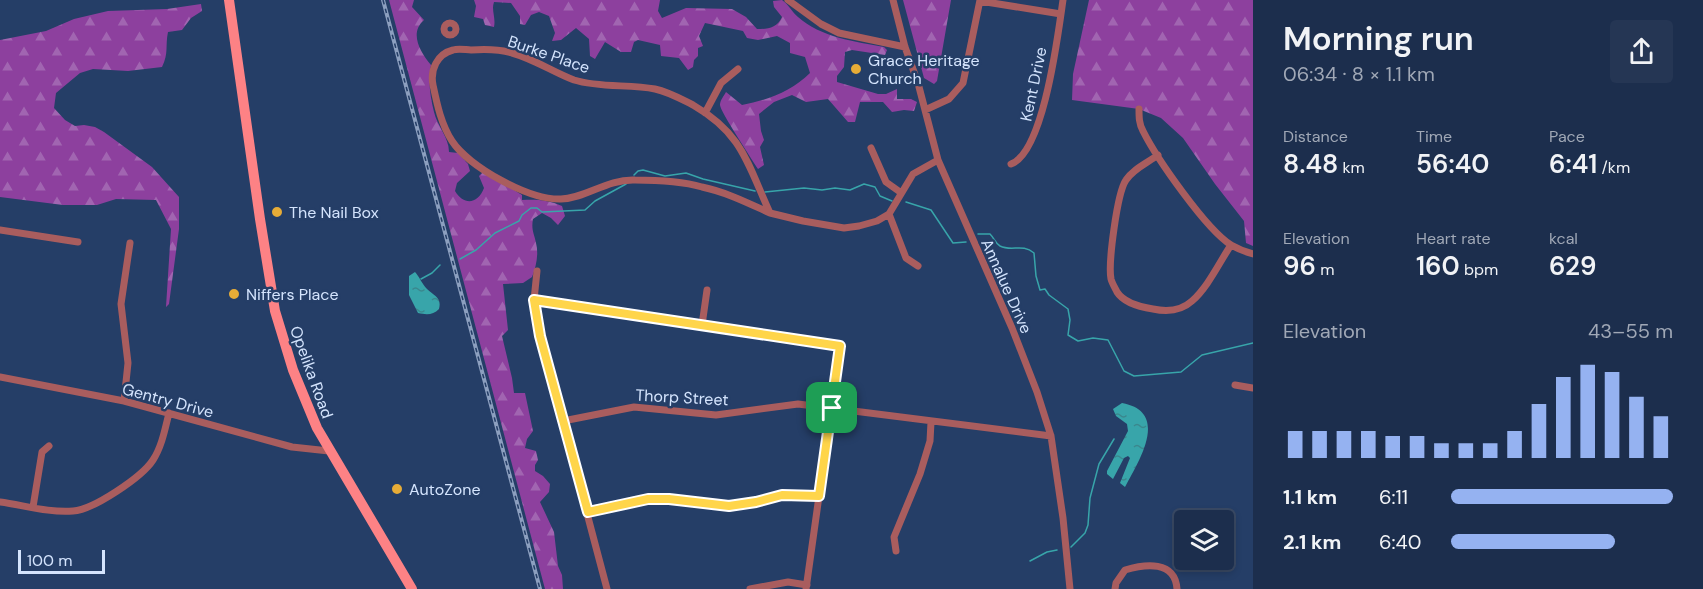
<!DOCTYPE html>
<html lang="en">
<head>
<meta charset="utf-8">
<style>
  :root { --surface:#1c2e4d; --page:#253654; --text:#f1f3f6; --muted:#a0a8b6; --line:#3a4a65; --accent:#95b2f1 }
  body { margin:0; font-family:"DM Sans",sans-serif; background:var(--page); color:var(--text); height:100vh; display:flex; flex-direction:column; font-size:22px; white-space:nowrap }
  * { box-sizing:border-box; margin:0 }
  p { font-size:20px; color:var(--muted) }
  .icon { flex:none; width:33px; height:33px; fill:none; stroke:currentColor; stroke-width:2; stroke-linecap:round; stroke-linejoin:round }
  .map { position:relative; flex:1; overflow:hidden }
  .sheet { display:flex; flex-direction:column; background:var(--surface); width:450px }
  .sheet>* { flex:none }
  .fabs { position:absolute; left:1174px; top:510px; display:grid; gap:12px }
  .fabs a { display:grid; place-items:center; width:60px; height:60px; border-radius:6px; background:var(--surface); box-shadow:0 3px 9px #0003,0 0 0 2px var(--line); font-size:30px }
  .scale { position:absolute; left:18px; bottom:15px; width:87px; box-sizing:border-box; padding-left:6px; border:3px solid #d4e4fd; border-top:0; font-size:16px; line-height:21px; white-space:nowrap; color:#d4e4fd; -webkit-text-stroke:4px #253e67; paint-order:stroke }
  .pin { position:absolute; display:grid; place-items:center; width:51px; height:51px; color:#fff; margin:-26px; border-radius:12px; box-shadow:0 3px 9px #0006 }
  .round { display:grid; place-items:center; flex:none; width:63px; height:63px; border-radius:6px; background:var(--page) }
  .summary { display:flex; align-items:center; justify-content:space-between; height:102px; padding:0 30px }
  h1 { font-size:33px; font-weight:600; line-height:45px }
  .figures { display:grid; grid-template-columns:repeat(3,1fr); gap:9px; height:102px; padding:6px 30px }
  .figures div { display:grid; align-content:center }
  .figures b { font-size:26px; font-weight:600 }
  .figures small { font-size:16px; font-weight:400 }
  .figures p { font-size:16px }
  .chart { height:168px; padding:12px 30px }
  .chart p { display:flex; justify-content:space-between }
  .chart svg { width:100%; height:108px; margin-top:6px; stroke:var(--accent); stroke-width:6 }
  ul { padding:0 30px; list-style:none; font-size:20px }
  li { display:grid; grid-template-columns:96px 72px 1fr; align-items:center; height:45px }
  li i { height:15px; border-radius:8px; background:var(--accent) }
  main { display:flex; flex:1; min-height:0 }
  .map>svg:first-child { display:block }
  .forest { fill:url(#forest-firs) }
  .water { fill:url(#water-ripples) }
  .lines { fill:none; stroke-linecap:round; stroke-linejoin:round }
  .stream { stroke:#38a5aa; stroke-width:1.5 }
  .street { stroke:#a95d5e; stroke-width:7 }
  .primary { stroke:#fd8285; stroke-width:10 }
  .rail-casing { stroke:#8c9fbf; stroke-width:4 }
  .rail { stroke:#253e67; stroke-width:1.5; stroke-dasharray:4.5; stroke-linecap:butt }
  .route-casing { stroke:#fff; stroke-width:12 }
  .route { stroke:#ffd54a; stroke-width:8 }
  .poi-dot { fill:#e7ac37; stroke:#253e67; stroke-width:2 }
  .labels { text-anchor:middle; stroke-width:5; stroke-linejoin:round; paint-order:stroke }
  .street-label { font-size:16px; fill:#d4e4fd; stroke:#253e67 }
  .poi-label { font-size:16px; fill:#d4e4fd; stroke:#253e67; text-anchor:start }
</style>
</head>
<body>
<main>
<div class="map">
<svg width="1253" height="589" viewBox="0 0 1253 589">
  <defs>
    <pattern id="forest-firs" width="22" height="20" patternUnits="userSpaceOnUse" patternTransform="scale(1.5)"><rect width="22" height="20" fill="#8d409e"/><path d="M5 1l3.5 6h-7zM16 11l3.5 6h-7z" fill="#a165b1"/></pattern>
    <pattern id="water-ripples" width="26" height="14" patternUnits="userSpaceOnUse" patternTransform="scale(1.5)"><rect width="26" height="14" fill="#38a5aa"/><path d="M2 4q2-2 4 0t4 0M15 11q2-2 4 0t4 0" fill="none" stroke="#3a888e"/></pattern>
  </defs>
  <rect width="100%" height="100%" fill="#253e67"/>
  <path class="forest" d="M389,0H414L412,7L424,20C409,33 420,52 431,65C428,81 430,96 434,112C437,126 449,137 449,152L458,153L468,164L470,171L457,183L455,191C464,206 478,204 484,188L479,176L482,173H487L522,195V200C536,199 549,200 562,206L565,216L558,225L551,218L542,213L533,219C531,230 534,233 536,243C539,254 536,267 532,277L523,283L503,284L508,330L502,336L512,378L514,393H525L533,431L527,439L525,448L536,451L538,460L535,465V471L543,476L550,484L549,492L540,502L554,532L558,566L562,575L563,589H545Z
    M474,0H660L658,11L662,18L686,8L732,9L746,17L757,29C768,29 777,28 782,17L774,7L773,1L782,0C789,5 792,12 798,17C820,37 856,42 884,47L887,50L885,55L852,50L845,52L844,67L837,76V82L878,94H886L897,89V99H911L917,102L914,111L904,110L892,112L883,102H860L855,122H848L828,99L806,102L792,95L774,102L759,114L761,131L764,140L760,147L764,165L758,169C753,161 720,111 720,105C720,100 724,96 726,92L742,105C768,100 792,91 810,73L805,57L790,53V43L777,36L758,40L747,38L743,31L705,23L699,36L703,46L698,48V56L694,60L693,67L688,70L679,58L661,56L660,45L638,40L634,42L631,52H621L605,42L595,59L590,56L589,39L576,28L561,40L552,41L555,33L549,16L539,12L531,15L525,25L520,24V16L511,3L494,2C491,10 496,18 494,27L485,25L483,19L474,17L476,6Z
    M903,0H951L937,81L934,84L924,78Z
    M1089,0H1253V246L1246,243L1244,221L1215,184L1183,138L1161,118L1139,109L1072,100L1073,74Z
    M201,4L202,11L191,18L182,30L168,32C165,46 169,53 162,67L128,71L93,69L80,73L56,93L54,108L65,120L75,126L84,125L95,127L104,132L152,167L179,197V229L169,304L166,307L171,229L156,200L116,199L97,205H63L0,197V40L46,31L74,19L108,11L167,9Z"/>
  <path class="water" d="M415,272C419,276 422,284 427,289C434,296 442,297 439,309C433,315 427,315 418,313L409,295V276Z
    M1122,403C1171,412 1138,462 1125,487L1120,483L1130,458L1128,456L1124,458L1113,479L1107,474V471L1128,431L1127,424L1116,416L1113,409Z"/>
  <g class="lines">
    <path class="stream" d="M634,175L638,171L643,170L665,176L686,173L703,179L755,191
      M765,192L804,188L822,190L835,188L850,190L864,184L875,187L880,196L892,201
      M906,202L931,210L953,243L966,242
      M978,234H990C994,238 995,243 1000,246C1012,252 1022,243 1034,253L1036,276L1040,290L1045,289L1049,295L1068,309L1070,320L1068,335L1078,341L1093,338L1108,340L1124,371L1134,376L1181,372L1202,355L1253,343
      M460,259L476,250L495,233L519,221L522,215L531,208H537L542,212L585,210L595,201L626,184
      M421,279L432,273L440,265
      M1071,547L1085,533L1088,525L1090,498L1099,464L1114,439
      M1030,561L1047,552L1057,550"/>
    <path class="street" d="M788,0L821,24L839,33L905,47
      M893,0L905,47L918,83L938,160L1012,328L1037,392L1051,436L1063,518L1070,589
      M980,1L1061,14
      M444 29a6 6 0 1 1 12 0a6 6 0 1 1-12 0Z
      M1139,109C1139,117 1139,124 1143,131C1157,159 1206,229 1231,245C1238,249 1246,252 1253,254
      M925,110L949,99L963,83L980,0
      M705,113L721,83L738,69
      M871,148L886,182L900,192
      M1158,155C1147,163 1133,169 1126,180C1117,193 1108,264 1111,279C1112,283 1115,288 1117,292C1124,303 1140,307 1153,309C1167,312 1181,311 1192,301C1208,287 1219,263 1231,245
      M1011,164C1044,152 1058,34 1063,0
      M770,213C748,203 726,192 702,187C681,181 656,180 635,180C606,179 587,198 561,199C529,200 469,167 452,141C441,124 437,104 433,85C430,70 437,54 453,50C459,48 466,50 471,50C485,49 499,49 512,53C534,59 553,72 574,80C600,88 629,84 655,89C669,92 681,99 693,105C743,134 747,163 770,213L803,221L844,228L859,226L877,221L889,214L913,174L938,160
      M889,214L906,258L918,266
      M0,230L78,242
      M537,271L534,300L540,336L607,589
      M534,300L840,346L806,589
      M702,325L707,290
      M0,377L124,401L292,447L329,451
      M1235,385L1253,388
      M124,401L128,363L121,304L130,243
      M563,421L634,407L716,415L798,404L1051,436
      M0,502C23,505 49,513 73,511C93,510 142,477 153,460C162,446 165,429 169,413
      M33,507L42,452L49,446
      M588,512L648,499H669L729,505L756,502L782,495L819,496
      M896,551L894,537L920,474L930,441L931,422
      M750,589L788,582L807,585
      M1115,589L1116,583L1125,570C1145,564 1175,560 1177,589"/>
    <path class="primary" d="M229,0L260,219L275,311L293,370L317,428L412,589"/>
    <defs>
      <path id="rail" d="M383,0L540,589"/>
    </defs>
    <use href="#rail" class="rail-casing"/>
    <use href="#rail" class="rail"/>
  </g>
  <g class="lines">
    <defs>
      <path id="route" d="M534,300L840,346L819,496L782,495L756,502L729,506L669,499H648L588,512L540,336Z"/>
    </defs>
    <use href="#route" class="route-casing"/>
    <use href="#route" class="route"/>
  </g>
  <g class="poi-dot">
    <circle cx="856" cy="69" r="6"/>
    <circle cx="277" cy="212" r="6"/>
    <circle cx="234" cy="294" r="6"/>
    <circle cx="397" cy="489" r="6"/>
  </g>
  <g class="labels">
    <g class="street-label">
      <text transform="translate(549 54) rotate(19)" y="6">Burke Place</text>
      <text transform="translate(1033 84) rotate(-78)" y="6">Kent Drive</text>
      <text transform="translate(1007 286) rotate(66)" y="6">Annalue Drive</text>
      <text transform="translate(312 372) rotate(70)" y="6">Opelika Road</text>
      <text transform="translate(682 397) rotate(3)" y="6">Thorp Street</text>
      <text transform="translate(168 400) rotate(15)" y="6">Gentry Drive</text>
    </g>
    <g class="poi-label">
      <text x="868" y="66">Grace Heritage<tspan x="868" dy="18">Church</tspan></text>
      <text x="289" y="218">The Nail Box</text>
      <text x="246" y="300">Niffers Place</text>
      <text x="409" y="495">AutoZone</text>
    </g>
  </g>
</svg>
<div class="fabs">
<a><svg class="icon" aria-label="layers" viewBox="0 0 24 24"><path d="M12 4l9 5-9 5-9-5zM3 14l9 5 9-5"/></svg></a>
</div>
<div class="scale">100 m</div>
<div class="pin" style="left:832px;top:408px;background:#1e9e55"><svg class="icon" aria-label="arrive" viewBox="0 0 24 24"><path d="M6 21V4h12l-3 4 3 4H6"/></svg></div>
</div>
<section class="sheet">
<div class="summary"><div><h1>Morning run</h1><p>06:34 · 8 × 1.1 km</p></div><a class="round"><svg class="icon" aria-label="share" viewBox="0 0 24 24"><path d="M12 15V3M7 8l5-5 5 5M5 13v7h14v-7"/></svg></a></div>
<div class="figures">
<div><p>Distance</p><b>8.48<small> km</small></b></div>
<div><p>Time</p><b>56:40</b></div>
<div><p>Pace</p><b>6:41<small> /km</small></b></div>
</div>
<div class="figures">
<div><p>Elevation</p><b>96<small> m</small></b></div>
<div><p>Heart rate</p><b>160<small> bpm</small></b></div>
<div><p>kcal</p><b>629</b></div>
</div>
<div class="chart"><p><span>Elevation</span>43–55 m</p>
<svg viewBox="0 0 160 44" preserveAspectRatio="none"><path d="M5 44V33M15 44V33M25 44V33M35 44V33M45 44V35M55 44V35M65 44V38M75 44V38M85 44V38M95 44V33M105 44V22M115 44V11M125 44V6M135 44V9M145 44V19M155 44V27"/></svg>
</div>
<ul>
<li><b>1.1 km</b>6:11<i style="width:100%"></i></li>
<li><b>2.1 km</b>6:40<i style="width:74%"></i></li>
</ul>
</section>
</main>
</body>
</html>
